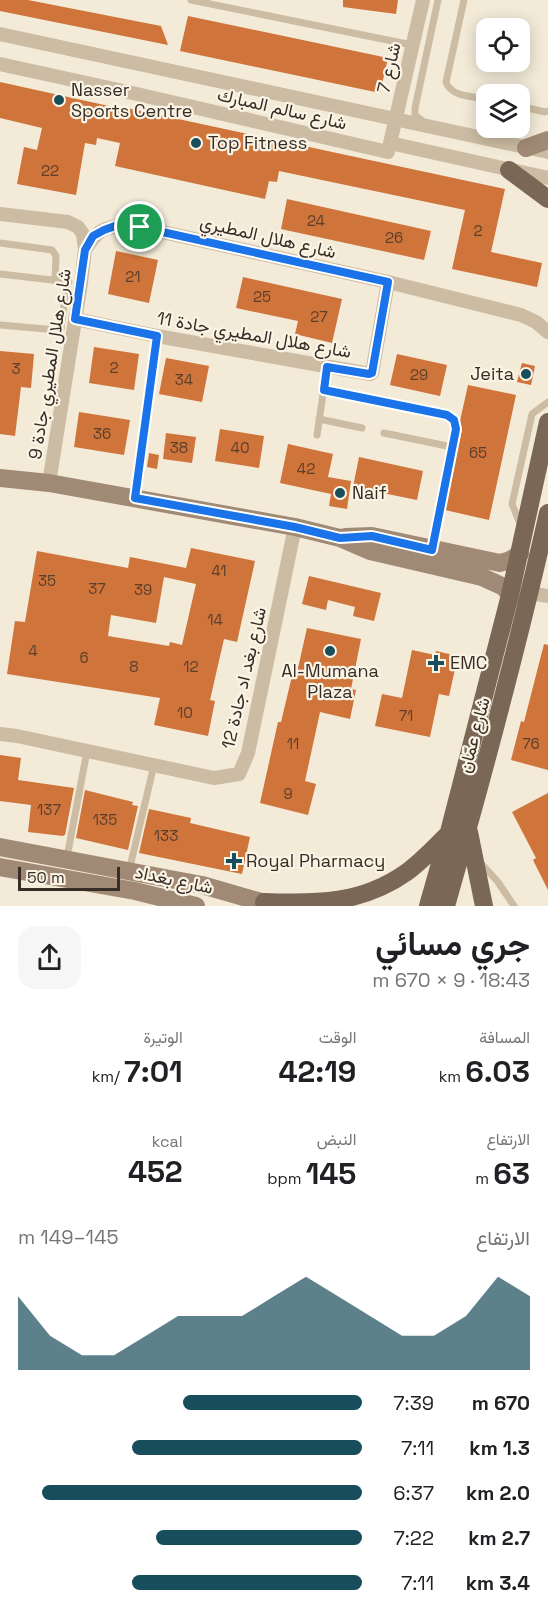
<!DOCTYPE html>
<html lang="ar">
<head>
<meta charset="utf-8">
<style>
  :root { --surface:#fff; --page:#f6f6f6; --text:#202124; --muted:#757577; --accent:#184d5b }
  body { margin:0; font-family:"Space Grotesk",Vazirmatn,sans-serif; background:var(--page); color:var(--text); direction:rtl; height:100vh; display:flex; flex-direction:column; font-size:22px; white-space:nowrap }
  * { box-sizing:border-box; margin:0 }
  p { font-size:20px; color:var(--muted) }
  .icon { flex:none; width:33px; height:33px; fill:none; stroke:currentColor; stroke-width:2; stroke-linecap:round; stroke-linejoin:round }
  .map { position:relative; height:906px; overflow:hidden; direction:ltr }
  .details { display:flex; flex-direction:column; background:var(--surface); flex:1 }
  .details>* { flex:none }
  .controls { position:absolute; left:476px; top:18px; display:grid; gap:12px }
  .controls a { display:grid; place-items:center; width:54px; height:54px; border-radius:12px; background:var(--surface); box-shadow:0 3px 15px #0003; font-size:30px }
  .scale { position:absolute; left:18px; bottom:15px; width:102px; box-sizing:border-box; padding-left:6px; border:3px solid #362d26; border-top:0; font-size:16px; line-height:21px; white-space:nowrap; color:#362d26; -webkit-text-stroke:4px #fbf4e5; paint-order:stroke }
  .pin { position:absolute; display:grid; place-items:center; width:51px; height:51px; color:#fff; margin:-26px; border:3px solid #fff; border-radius:50%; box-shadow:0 2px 6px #0007 }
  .round { display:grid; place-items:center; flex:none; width:63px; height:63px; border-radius:18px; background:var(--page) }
  .overview { display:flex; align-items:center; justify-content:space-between; height:102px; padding:0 18px }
  h1 { font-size:33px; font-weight:700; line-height:45px }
  .metrics { display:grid; grid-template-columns:repeat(3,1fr); gap:9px; height:102px; padding:6px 18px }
  .metrics div { display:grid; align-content:center }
  .metrics b { font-size:30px; font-weight:700 }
  .metrics small { font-size:16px; font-weight:400 }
  .metrics p { font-size:16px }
  .chart { height:168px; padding:12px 18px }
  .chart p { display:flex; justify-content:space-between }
  .chart svg { width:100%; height:108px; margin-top:6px; fill:var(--accent); opacity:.7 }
  ul { padding:0 18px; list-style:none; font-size:20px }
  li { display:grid; grid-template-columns:96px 72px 1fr; align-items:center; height:45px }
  li i { height:15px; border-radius:8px; background:var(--accent) }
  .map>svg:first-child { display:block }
  .building { fill:#cf743a; fill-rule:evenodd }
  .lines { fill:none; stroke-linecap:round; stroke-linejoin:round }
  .lane { stroke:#ccbca3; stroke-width:7 }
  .street { stroke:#ccbca3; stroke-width:14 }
  .secondary { stroke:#a08a75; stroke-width:18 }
  .primary { stroke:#7a6756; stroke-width:18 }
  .route-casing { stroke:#fff; stroke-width:12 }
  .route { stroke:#1a73e8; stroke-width:8 }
  .poi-dot { fill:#184d5b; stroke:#fbf4e5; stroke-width:2 }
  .labels { text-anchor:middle; stroke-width:4.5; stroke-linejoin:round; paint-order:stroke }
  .number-label { font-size:15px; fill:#5c3f2b }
  .street-label { font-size:18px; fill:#362d26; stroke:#fbf4e5 }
  .poi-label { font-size:18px; fill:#362d26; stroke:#fbf4e5; text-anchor:start }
</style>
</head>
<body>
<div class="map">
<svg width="548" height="906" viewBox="0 0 548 906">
  <rect width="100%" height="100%" fill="#f3ead8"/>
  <path class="building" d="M0,0H28L161,26L168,45L0,11Z
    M343,0H398L396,14L343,7Z
    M188,16L388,58L380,93L180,51Z
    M0,82L127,110V108L505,189L491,252L542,263L537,287L452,269L465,210L279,171L277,182L269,181L265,199L115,166L120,143L97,138L96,145L85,143L76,195L17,184L24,147L37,150L42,128L0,118Z
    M287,199L431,231L424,260L281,229Z
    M116,251L158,260L149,303L108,294Z
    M243,277L342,299L332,343L295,334L298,321L236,308Z
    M94,347L139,354L134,390L89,383Z
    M0,351L34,354L31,388L21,387L15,436L0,434Z
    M397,354L447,365L440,396L390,385Z
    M166,358L209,366L202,402L159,394Z
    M522,363L535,366L531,385L517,382Z
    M468,385L516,395L489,520L445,510L462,430L460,421Z
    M79,412L130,420L124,455L74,447Z
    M220,429L264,436L259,468L215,461Z
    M166,433L196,437L192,463L163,459Z
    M288,444L333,454L328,477L351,481L347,509L329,506L331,494L280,483Z
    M149,453L159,455L157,469L147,467Z
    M359,457L423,471L417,500L353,487Z
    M191,548L255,561L237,642L224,639L210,700L215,701L208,736L154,725L160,698L7,674L15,621L25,622L37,551L128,568L130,557L186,568ZM164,577L196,584L182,645L170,642L169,646L108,636L111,615L156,623Z
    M309,576L381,593L374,621L353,616L355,607L328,600L326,610L302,604Z
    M307,628L361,639L351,689L356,690L350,719L320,712L305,781L316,784L308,815L260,803L278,722H281L292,676L296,677Z
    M544,644L548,645V770L511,760L521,721L524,722Z
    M412,650L435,655L436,651L458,656L449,696L439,694L430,737L375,726L382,694L402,698Z
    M0,755L21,758L18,780L74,788L65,835H64L63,836L28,832L31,805L0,801Z
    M85,790L133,802L132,805L138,806L128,850L76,838Z
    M548,793V890L533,860L536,858L512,812Z
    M149,809L191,818L190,823L250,837L242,874L139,853Z"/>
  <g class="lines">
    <path class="lane" d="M191,0L412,45
      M464,0L446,82C451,97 472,96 486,99
      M519,106L545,112L548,111
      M424,122L415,115V108L438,0
      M0,243L52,250L56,256L55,280
      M0,274L69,282
      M0,325L57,330L61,329L67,282
      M324,390L447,415L454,420L456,429L432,547
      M319,419L362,428
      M384,433L452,447
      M317,435L327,367
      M136,498L157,336
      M521,526L512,504L532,414L548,402
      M67,857L87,751
      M479,861L498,882L514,906
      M129,871L154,765"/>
    <path class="street" d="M0,34L548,152
      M0,64L128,92L388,152L423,0
      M390,143L548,178
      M0,214L68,222L78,227L83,234L85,250L81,283L49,483
      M85,250C101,223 111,226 140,227L388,282L521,315L536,322L548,332
      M75,319L157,336L370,374L372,373L388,282
      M530,593L548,596
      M0,734L17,736L214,778L239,774L248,753L295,527"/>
    <path class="secondary" d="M526,148L548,140
      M0,478L49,483L295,527L340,538L370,551L482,577L504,587L510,595
      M345,537L372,536L500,563L510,560L520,554
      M0,847L202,885L275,906
      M0,867L135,891L196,906"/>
    <path class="primary" d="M509,170L548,199
      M469,832L484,906
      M264,902C317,904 362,904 407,872C422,861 435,847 448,834
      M428,906L449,832L510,595L548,422
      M446,906C483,776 518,645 548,513"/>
  </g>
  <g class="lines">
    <defs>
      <path id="route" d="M115,226L140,227L388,282L372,373L369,374L327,367L324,390L447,415L454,420L456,429L432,550L372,536L340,538L295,527L135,498L157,336L75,319L85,250L93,236L104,230Z"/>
    </defs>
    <use href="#route" class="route-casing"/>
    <use href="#route" class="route"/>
  </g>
  <g class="poi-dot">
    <circle cx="59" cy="100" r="6"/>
    <circle cx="196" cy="143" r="6"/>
    <circle cx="526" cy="374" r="6"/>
    <circle cx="340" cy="493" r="6"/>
    <circle cx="330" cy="651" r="6"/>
    <path d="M433 654h6v6h6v6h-6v6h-6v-6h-6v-6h6z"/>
    <path d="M231 852h6v6h6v6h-6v6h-6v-6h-6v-6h6z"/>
  </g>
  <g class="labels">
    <g class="number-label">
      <text x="50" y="176">22</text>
      <text x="316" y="226">24</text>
      <text x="478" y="236">2</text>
      <text x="394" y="243">26</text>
      <text x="133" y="282">21</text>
      <text x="262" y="302">25</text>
      <text x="319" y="322">27</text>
      <text x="114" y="373">2</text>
      <text x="16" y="374">3</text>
      <text x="419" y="380">29</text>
      <text x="184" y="385">34</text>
      <text x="102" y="439">36</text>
      <text x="179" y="453">38</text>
      <text x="240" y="453">40</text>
      <text x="478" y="458">65</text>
      <text x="306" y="474">42</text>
      <text x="219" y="576">41</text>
      <text x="47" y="586">35</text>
      <text x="97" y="594">37</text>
      <text x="143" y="595">39</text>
      <text x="215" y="625">14</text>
      <text x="33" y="656">4</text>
      <text x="84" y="663">6</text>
      <text x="134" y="672">8</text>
      <text x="191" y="672">12</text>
      <text x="185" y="718">10</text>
      <text x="406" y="721">71</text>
      <text x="293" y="749">11</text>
      <text x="531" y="749">76</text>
      <text x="288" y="799">9</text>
      <text x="49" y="815">137</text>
      <text x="105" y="825">135</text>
      <text x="166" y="841">133</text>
    </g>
    <g class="street-label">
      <text transform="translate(389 68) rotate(-77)" y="6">شارع 7</text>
      <text transform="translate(282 109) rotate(13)" y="6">شارع سالم المبارك</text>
      <text transform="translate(268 237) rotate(13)" y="6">شارع هلال المطيري</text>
      <text transform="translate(254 335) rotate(10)" y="6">شارع هلال المطيري جادة 11</text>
      <text transform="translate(50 364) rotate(-81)" y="6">شارع هلال المطيري جادة 9</text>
      <text transform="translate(244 678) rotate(-77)" y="6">شارع بغد اد جادة 12</text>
      <text transform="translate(474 735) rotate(-75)" y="6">شارع عمّان</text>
      <text transform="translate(174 880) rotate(12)" y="6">شارع بغداد</text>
    </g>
    <g class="poi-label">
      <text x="71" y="96">Nasser<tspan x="71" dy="21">Sports Centre</tspan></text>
      <text x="208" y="149">Top Fitness</text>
      <text x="514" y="380" text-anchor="end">Jeita</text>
      <text x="352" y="499">Naif</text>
      <text x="450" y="669">EMC</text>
      <text x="330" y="677" text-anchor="middle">Al-Mumana<tspan x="330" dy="21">Plaza</tspan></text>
      <text x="246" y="867">Royal Pharmacy</text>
    </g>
  </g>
</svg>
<div class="controls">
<a><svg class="icon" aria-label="locate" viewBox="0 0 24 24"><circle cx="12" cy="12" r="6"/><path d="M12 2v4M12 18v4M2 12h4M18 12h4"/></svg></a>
<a><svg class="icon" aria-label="layers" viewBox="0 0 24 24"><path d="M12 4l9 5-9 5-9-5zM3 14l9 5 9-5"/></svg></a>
</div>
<div class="scale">50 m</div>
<div class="pin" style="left:140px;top:227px;background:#1e9e55"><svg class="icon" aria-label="arrive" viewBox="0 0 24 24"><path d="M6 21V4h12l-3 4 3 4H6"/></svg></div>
</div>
<section class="details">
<div class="overview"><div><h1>جري مسائي</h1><p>18:43 · 9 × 670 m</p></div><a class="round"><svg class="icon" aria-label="share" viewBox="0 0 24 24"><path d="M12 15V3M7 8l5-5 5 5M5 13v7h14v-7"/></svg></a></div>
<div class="metrics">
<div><p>المسافة</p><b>6.03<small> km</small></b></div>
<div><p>الوقت</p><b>42:19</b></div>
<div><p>الوتيرة</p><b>7:01<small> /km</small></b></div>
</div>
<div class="metrics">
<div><p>الارتفاع</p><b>63<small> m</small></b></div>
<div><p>النبض</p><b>145<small> bpm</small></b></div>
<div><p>kcal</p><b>452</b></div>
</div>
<div class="chart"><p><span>الارتفاع</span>145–149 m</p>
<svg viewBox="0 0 160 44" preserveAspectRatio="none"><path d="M0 44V14L10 30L20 38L30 38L40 30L50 22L60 22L70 22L80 14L90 6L100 14L110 22L120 30L130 30L140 22L150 6L160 14V44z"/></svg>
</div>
<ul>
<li><b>670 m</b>7:39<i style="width:52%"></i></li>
<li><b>1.3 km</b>7:11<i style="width:67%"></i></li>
<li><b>2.0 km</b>6:37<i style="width:93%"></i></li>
<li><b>2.7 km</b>7:22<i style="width:60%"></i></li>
<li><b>3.4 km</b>7:11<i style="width:67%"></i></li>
</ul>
</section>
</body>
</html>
